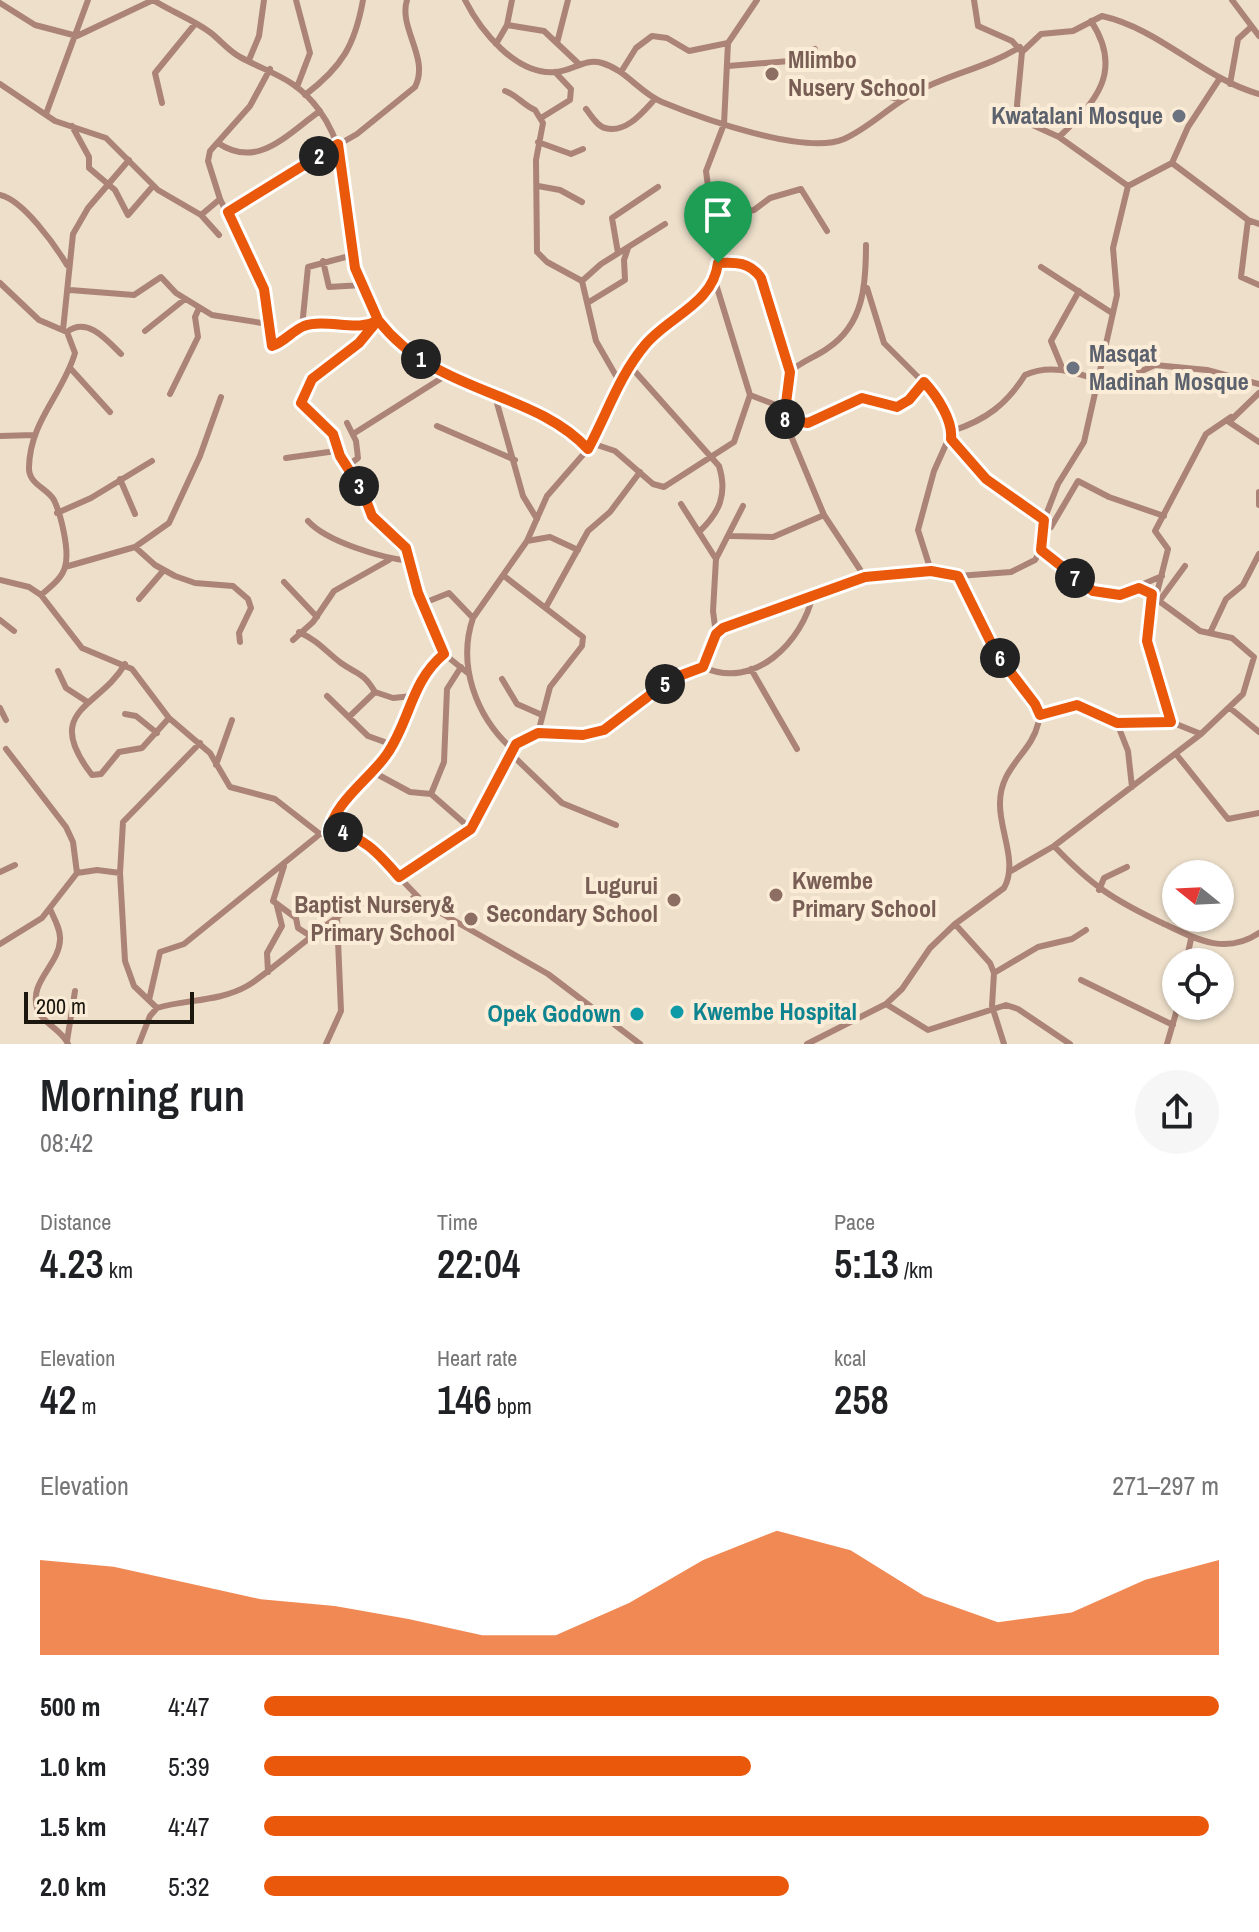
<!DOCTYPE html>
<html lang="en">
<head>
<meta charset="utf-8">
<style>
  :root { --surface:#fff; --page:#f6f6f6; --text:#202124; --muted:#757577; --accent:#ea580c }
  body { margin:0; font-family:"Archivo Narrow",sans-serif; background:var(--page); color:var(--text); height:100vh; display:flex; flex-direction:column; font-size:30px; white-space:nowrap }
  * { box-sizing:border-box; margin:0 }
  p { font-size:26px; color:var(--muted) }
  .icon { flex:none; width:44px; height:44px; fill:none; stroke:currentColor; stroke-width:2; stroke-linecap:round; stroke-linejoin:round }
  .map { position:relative; height:1044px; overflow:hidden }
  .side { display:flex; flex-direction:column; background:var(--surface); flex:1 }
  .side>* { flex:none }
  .needle { width:52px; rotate:288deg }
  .fabs { position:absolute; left:1162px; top:860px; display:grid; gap:16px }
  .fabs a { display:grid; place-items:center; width:72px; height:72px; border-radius:50%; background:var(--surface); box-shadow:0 2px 6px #0004; font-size:40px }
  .scale { position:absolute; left:24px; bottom:20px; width:170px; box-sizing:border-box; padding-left:8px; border:4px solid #1b160e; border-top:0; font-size:22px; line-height:28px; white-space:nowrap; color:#1b160e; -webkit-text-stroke:6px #faecd7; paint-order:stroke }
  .pin { position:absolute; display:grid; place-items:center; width:68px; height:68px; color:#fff; margin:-82px -34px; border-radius:50% 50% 50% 0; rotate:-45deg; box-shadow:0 0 8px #0007 }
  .pin .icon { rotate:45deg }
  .km { position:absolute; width:40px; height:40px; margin:-20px; border-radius:50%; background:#222; color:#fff; font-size:22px; line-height:40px; text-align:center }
  .round { display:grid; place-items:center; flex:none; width:84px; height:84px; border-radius:42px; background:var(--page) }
  .overview { display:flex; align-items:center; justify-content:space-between; height:136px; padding:0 40px }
  h1 { font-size:44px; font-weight:600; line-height:60px }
  .stats { display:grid; grid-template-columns:repeat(3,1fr); gap:12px; height:136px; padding:8px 40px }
  .stats div { display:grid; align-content:center }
  .stats b { font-size:40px; font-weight:600 }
  .stats small { font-size:22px; font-weight:400 }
  .stats p { font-size:22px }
  .chart { height:224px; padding:16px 40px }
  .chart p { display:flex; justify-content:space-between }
  .chart svg { width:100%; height:144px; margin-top:8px; fill:var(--accent); opacity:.7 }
  ul { padding:0 40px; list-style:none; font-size:26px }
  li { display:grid; grid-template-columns:128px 96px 1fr; align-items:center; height:60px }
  li i { height:20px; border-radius:10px; background:var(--accent) }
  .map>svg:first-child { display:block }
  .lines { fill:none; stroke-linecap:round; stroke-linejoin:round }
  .street { stroke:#ac8477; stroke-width:6 }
  .route-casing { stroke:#fff; stroke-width:16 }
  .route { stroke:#ea580c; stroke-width:10 }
  .education-dot { fill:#8d6e63; stroke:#faecd7; stroke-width:3 }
  .worship-dot { fill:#6b7280; stroke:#faecd7; stroke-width:3 }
  .culture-dot { fill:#0f9aa8; stroke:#faecd7; stroke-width:3 }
  .labels { text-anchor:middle; stroke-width:8; stroke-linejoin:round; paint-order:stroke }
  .education-label { font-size:24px; font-weight:bold; fill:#785e54; stroke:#faecd7; text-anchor:start }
  .worship-label { font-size:24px; font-weight:bold; fill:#5b616d; stroke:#faecd7; text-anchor:end }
  .culture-label { font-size:24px; font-weight:bold; fill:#0d838f; stroke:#faecd7; text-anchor:start }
</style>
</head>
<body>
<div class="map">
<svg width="1259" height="1044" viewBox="0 0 1259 1044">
  <rect width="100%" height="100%" fill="#eddfca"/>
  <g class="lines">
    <path class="street" d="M153,0C172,12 194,20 211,33C221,41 229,51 240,57C271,74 296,78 319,110C368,175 330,271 389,334C446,393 536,394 588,449
      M296,0L310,53L297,87
      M465,0C480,30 516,76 556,72C573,71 584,58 602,63C626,70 640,93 662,102C701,118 805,156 844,139C873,126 892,103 920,90C953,73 988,67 1020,47
      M1232,0L1259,36
      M0,3L35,25L77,36L153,0
      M507,25L544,31L579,64
      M557,43L568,0
      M496,44L507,25L512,0
      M1022,52L1041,34L1073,31L1102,16C1160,29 1202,78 1259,94
      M249,60L259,36L264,0
      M728,66L790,61L815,49
      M270,69L250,106L210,151L208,161L220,199L264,289L272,346C288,341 299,327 316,324C336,321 362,331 378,320
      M621,72L636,48L652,36L667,38L689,51L728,43
      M0,84L55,121L106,138L158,190L201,215L219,235
      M1230,84L1238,39L1251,27
      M505,91C517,95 523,105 535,110L543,123L536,160L537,252L547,262L582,281L596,341L619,381
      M870,91L900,100
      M305,95C342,67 355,45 363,0
      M162,103L155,73L195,24
      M586,109C591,115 597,126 605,128C626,134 643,112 655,99
      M46,114L88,0
      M541,118L570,100L571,89L555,72
      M72,126L89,157V168L115,190L128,215L153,186
      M1059,137C1096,102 1124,71 1091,21
      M538,142L571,154L583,149
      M218,143C258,170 287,134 320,111
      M1172,163L1248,220L1259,224
      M538,186L560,190L582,202
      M1128,186L1172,163L1188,127L1220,78
      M0,195C23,200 55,245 67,265
      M228,212L249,196L357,134L415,87C430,58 398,28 407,0
      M201,215L220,199
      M714,218L754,210L770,198L801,189L827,231
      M1248,220L1241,277L1259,285
      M618,253L612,218L658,187
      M323,261L329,287L362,285
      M718,263C736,262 750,262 761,278L790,372
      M1041,267L1112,313
      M582,281L601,264L665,224
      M715,281L750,395L784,408
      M0,283L39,320L67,332L75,353C63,394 30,421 29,467C28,484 47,488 54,500C61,515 70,551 65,567C62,579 49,588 41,595
      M867,288L884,343L932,391L952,431L934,471L918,530L931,571
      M70,290L134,295L161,277L176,293L212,315L268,324
      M589,302L625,280L624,260L628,248
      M302,327L308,267L353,255
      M63,330L73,234L88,208L129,160
      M145,331L185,299
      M67,332C87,316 107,340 121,354
      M631,367L719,466C728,495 719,513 699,532
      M71,369L110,412
      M1063,370L1051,341L1079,291
      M1095,392L1155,365L1207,370L1259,384
      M1259,393L1229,422L1259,442
      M170,394L198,337L195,317L199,308
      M495,396L523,496L537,519
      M784,419L808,423L862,398L897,407L909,400L924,382
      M437,426L515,460
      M952,431C986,420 1007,404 1025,375C1049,364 1073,371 1097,380
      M353,434L445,376
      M0,436L34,435
      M951,439L986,479L1044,520
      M591,443L615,451L653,484L664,487L734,442L750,395
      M339,452L329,428L301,400C318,367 353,355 373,324
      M286,458L336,451L363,492L372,516L406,548L415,586L444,654L469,674
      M346,467L358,458L356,441L347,423
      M120,479L135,514
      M1259,492V505
      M681,504L716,559
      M57,513L91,498L152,461
      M308,521C327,542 382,558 410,561
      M1043,531L1051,527L1078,481L1109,497L1164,516
      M730,536L773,537L824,515
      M527,541L550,537L578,550
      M135,547L155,565L175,576L195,583L233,586L248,599L251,608L239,633L240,642
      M65,567L135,547L169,523L200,456L221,397
      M504,576L583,637L582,646L550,687L538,733
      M865,577L824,515L784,419L790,372C801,361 816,357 828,348C864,324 866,284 866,245
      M0,580L29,587L41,595L82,648L132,669L169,718L210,753L230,787L275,799L320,834L341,832L370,847L425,904L548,974L640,1044
      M284,582L317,617
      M1134,588L1162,576
      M1152,594L1147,641L1171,722
      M1156,597L1168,549L1155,531L1206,434L1231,417
      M139,599L163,571
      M1160,600L1185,566
      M424,603L449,593L473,618
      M546,607L588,531L610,512L640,472
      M0,620L14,631
      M299,632C320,642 324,650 341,663C358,675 363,672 375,692
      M1210,633L1226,599L1243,585L1259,554
      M716,634L713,611L716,559L743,506
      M293,640L313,622L334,591L389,560
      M125,664C100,708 41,709 92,775L101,774L119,752L142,748L169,718
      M703,667C754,691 803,642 813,594
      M751,669L797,749
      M58,671L66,688L86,701
      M502,679L517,704L542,715
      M327,696L368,736L393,745
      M0,708L6,720
      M1230,708L1259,732
      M125,714L136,716L157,733
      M1040,715L1068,706H1083L1114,722H1171L1201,734
      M350,716L375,692L393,698L412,696
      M1117,723L1128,751L1132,787
      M511,748C476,716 457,665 473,618L527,541L547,496L588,449L601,427L619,381L640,351L715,281L718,263L706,171L724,124L728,43L757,0
      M6,749L66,827L73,842L77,873
      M509,752L562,803L616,825
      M1176,754L1228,819L1259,813
      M216,765L232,720
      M373,772L410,792L431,794L471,829
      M431,794L444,762L447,689L461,667
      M329,833C333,803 371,779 387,754C410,721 410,680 444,654
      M1054,846C1091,885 1112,899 1160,922C1192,937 1224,957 1259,933
      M284,866L273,901L296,918L298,928L312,937
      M1011,871L1054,846L1201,734L1243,694L1254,657L1232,638L1200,631L1144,590C1132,587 1126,595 1114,595C1082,593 1065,567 1041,550
      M0,872L15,865
      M399,877L471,829L516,744L538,733L583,735L604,730L671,679L703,667L716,634L723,628L865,577L909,572L958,576L1011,572L1035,560L1041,550L1044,520L1058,484L1084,442L1117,295L1113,248L1128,186L1059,137L1026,122L1019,115L1017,105L1022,52L1012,41L978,26L974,0
      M1099,890L1104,878L1127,867
      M50,909C54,918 61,930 60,940C59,966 27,982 38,1011C44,1024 62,1030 68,1044
      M955,924L990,963L994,973L992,1006L1004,1044
      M0,944L42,918L77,873L97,870L120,873
      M1186,962L1191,939
      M268,972L267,953L282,926L277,906
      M994,973L1038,947L1072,939L1086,930
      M1081,980L1173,1025
      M149,1000L160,952L184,944L320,834
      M886,1004L928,1030L1006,1005L1018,1009L1070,1044
      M157,1008L134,986L125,961L120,873L123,822L200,743
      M67,1041L75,991
      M139,1044L150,1016L157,1008C186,999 219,1002 247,986C274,971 346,901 369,902C379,903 388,910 398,913L416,895
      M326,1044L341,1011L337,917
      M807,1044L886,1004L902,989L930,948L955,924L1004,888C1018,863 1000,832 1000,805C999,767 1031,754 1038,724C1041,711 1033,701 1026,692C997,655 977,619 958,576
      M1167,1044L1178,1006"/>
  </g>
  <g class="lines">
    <defs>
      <path id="route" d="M718,263C713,304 669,316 645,345C619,376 607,414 588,449C532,389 437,396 378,320C359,333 327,318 304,326C292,331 283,343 272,346L264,289L228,212L338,144L355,268L378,320L359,343L312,379L301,403L333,434L340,456L363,492L372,516L406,548L418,593L444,654C411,681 410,721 387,754C371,778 333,803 329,833C359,830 381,856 399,877L471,829L516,744L538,733L583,735L604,730L671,679L703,667L716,634L723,628L865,577L931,571L958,576L996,653L1035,704L1040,715L1077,705L1117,723L1171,722L1147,641L1152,594L1139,588L1120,595L1093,591L1041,550L1044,520L986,479L951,439C953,420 937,396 924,382L909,400L897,407L862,398L808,423L784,419L790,372L761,278C750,262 736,262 718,263"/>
    </defs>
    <use href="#route" class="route-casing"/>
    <use href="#route" class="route"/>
  </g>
  <g class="education-dot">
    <circle cx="772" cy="74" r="8"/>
    <circle cx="776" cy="895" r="8"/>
    <circle cx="674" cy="900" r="8"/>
    <circle cx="471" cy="919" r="8"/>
  </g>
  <g class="worship-dot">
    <circle cx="1179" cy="116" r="8"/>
    <circle cx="1073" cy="368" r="8"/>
  </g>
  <g class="culture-dot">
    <circle cx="677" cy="1012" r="8"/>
    <circle cx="637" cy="1014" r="8"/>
  </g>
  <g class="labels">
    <g class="education-label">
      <text x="788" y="68">Mlimbo<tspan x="788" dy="28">Nusery School</tspan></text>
      <text x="792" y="889">Kwembe<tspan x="792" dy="28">Primary School</tspan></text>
      <text x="658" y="894" text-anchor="end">Lugurui<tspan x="658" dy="28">Secondary School</tspan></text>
      <text x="455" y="913" text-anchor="end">Baptist Nursery&amp;<tspan x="455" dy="28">Primary School</tspan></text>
    </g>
    <g class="worship-label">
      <text x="1163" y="124">Kwatalani Mosque</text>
      <text x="1089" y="362" text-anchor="start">Masqat<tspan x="1089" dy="28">Madinah Mosque</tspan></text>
    </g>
    <g class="culture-label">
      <text x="693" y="1020">Kwembe Hospital</text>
      <text x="621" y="1022" text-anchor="end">Opek Godown</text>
    </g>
  </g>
</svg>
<div class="fabs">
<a><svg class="needle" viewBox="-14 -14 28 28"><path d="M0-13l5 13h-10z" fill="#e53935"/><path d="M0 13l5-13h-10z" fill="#757577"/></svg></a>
<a><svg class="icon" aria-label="locate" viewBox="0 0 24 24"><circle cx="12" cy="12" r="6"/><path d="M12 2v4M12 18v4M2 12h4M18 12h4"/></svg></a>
</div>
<div class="scale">200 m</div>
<div class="pin" style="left:718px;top:263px;background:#1e9e55"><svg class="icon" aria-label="arrive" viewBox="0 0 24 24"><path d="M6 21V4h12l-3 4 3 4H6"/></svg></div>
<b class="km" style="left:421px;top:359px">1</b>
<b class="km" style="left:319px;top:156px">2</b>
<b class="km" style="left:359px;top:486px">3</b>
<b class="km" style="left:343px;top:832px">4</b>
<b class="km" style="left:665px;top:684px">5</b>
<b class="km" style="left:1000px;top:658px">6</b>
<b class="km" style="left:1075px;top:578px">7</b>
<b class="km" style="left:785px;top:419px">8</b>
</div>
<section class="side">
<div class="overview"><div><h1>Morning run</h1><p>08:42</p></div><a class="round"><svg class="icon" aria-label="share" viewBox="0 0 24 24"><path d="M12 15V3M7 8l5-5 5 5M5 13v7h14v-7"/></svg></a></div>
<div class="stats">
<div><p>Distance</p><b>4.23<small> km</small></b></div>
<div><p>Time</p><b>22:04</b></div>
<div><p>Pace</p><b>5:13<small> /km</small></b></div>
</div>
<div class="stats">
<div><p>Elevation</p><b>42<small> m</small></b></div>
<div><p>Heart rate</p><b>146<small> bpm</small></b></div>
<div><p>kcal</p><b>258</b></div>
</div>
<div class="chart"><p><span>Elevation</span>271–297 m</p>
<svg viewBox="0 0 160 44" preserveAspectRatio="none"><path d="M0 44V15L10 17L20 22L30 27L40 29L50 33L60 38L70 38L80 28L90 15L100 6L110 12L120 26L130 34L140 31L150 21L160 15V44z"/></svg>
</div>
<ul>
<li><b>500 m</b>4:47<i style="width:100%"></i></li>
<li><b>1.0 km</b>5:39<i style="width:51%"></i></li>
<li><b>1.5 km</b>4:47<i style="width:99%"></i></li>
<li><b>2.0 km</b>5:32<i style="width:55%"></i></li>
</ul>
</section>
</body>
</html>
